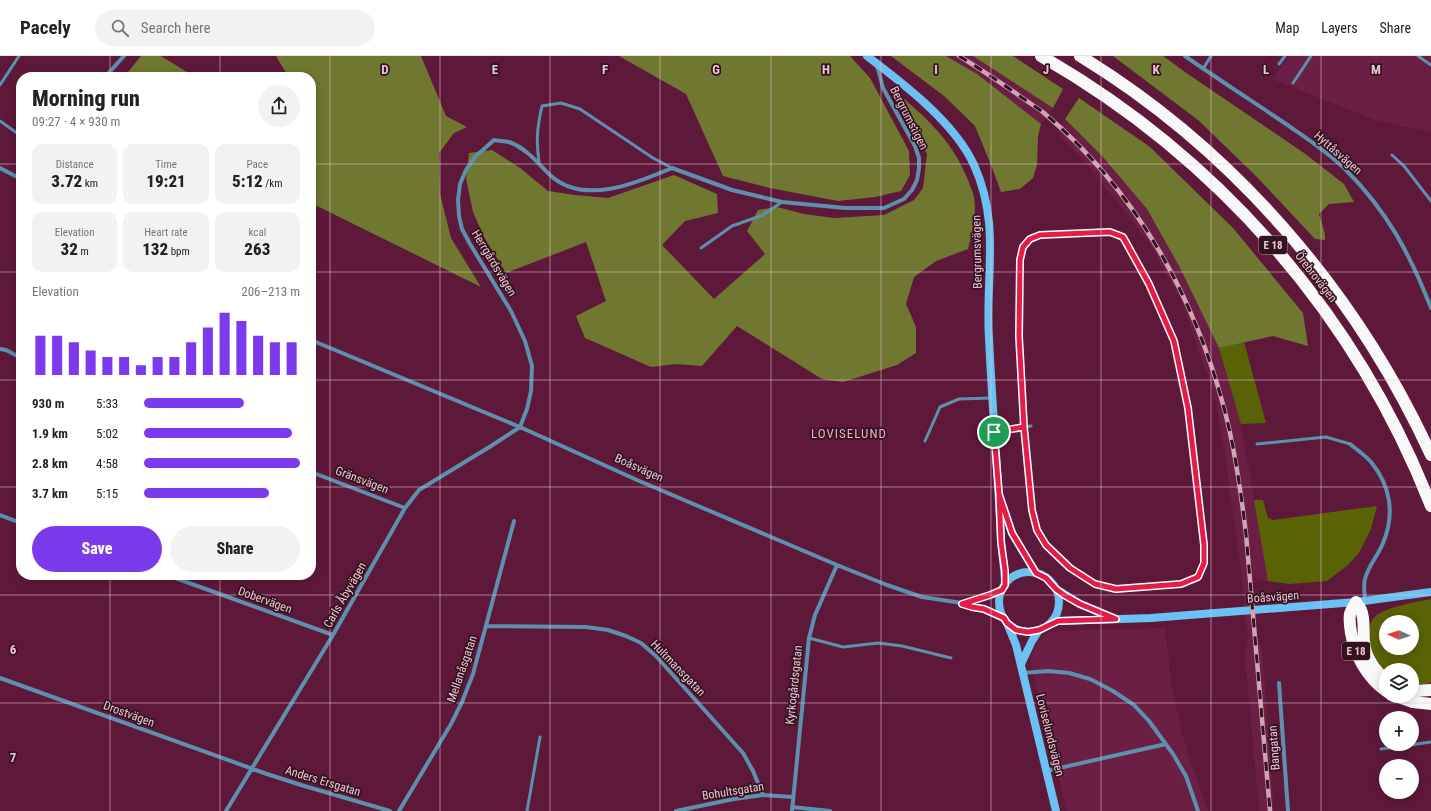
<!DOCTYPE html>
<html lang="en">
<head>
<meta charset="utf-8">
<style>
  :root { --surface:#fff; --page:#f2f2f2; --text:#222; --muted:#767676; --line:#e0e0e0; --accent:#7c3aed }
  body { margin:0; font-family:"Roboto Condensed",sans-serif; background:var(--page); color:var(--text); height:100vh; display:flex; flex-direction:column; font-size:15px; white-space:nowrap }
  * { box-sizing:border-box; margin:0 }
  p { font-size:13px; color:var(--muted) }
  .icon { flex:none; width:22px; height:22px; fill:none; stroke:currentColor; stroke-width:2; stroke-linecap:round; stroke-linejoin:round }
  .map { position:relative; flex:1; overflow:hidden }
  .details { position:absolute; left:16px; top:16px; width:300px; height:508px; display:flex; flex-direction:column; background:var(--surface); border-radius:16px; box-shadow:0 2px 10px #0003 }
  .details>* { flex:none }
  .needle { width:26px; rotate:273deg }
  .fabs { position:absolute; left:1379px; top:559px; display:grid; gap:8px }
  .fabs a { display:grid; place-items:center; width:40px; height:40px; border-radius:50%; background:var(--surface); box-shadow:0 2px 10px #0003; font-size:20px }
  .pin { position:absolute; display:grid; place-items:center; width:34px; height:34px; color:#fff; margin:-17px; border:2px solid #fff; border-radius:50%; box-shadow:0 1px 4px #0007 }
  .round { display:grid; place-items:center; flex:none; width:42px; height:42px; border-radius:21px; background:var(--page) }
  .head { display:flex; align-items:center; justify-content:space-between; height:68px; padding:0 16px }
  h1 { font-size:22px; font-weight:800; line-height:30px }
  .figures { display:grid; grid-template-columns:repeat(3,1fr); gap:6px; height:68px; padding:4px 16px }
  .figures div { display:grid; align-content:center; border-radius:10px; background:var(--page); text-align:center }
  .figures b { font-size:17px; font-weight:800 }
  .figures small { font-size:11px; font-weight:400 }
  .figures p { font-size:11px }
  .chart { height:112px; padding:8px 16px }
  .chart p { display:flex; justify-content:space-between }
  .chart svg { width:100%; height:72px; margin-top:4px; stroke:var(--accent); stroke-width:6 }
  .primary-button { display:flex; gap:8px; margin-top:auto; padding:8px 16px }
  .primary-button a { flex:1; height:46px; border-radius:24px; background:var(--accent); color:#fff; font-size:16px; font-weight:800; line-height:46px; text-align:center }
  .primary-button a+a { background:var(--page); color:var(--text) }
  ul { padding:0 16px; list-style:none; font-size:13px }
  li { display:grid; grid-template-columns:64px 48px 1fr; align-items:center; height:30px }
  li i { height:10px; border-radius:5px; background:var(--accent) }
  header { display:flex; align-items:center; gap:24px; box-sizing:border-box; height:56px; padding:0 20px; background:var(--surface); border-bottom:1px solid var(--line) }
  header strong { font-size:19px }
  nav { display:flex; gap:22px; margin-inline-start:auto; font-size:14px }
  .search { width:280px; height:36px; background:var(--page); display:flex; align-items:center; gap:10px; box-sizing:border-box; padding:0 14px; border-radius:22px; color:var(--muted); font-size:15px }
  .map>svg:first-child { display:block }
  .built { fill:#6c1f44 }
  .green { fill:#5a6206; fill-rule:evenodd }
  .forest { fill:#6f7730 }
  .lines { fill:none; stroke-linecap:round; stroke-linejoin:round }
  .lane { stroke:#5c90ad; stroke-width:3 }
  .street { stroke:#5c90ad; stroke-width:4 }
  .secondary { stroke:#6bc1f1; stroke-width:8 }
  .highway { stroke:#f8f8f8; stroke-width:12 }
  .rail-casing { stroke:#d3a3b5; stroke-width:4.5 }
  .rail { stroke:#321320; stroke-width:3; stroke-dasharray:9; stroke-linecap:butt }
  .route-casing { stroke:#fff; stroke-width:8 }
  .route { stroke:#e11d48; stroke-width:5 }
  .grid { fill:none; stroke:#efc4d3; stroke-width:1; stroke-opacity:0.55 }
  .labels { text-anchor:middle; stroke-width:3.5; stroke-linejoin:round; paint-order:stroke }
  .shield { fill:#321320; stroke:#b68f9d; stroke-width:1 }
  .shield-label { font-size:11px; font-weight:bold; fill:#efc4d3 }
  .street-label { font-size:12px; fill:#efc4d3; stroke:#321320 }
  .neighbourhood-label { font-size:13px; letter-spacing:1px; fill:#fba7c7; stroke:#321320 }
  .grid-label { font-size:13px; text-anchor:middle; font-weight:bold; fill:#efc4d3; stroke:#321320; stroke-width:3.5; stroke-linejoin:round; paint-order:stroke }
</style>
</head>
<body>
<header>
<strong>Pacely</strong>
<div class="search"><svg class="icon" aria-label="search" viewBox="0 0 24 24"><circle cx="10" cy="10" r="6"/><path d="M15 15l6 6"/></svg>Search here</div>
<nav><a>Map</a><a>Layers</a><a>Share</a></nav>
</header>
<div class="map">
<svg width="1431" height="755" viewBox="0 0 1431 755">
  <rect width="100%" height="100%" fill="#5e193a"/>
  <path class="built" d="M946,0H973L1053,52L1041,68L977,18Z
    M1290,0H1431V76L1378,65L1272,23Z
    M1065,63L1102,100L1147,153L1179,210L1219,292L1241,368L1268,525L1252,522L1257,581L1262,592L1274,755H1259L1245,600L1248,582L1242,523L1225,398L1215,341L1182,246L1148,185L1087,108L1057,76Z
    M1165,572L1172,633L1186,693L1208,755H1067L1031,608V600L1038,586L1047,578L1055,575Z"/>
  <path class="green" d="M1244,286L1266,367L1241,368L1219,292Z
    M1254,444H1263L1268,462L1273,464L1377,450L1371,473L1359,497L1348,509L1327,525L1289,528L1268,525Z
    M1431,543V626L1427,628H1412V614H1386V616C1377,608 1371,599 1370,587C1369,579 1368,570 1373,563C1382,551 1417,546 1431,543ZM1386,566H1412V592H1386Z"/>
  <path class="forest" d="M141,0H161L195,21H124Z
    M276,0H421L446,60L467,71L454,77L439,97L440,138L451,182L481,231L311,147V21H287L288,20Z
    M619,0H850L870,22L909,95L910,119L901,135L875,141L838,145L770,132L723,120L686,38Z
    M891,0H946L977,18L1041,68L1038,80L1037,109L1033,122L1020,133L1001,136L993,114L975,70L944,40Z
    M973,0H1013L1063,33L1053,52Z
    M1113,0H1163L1185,16L1304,97L1344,128L1354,146L1329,148L1319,158C1321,167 1326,176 1325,184L1315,183L1256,120L1198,64Z
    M892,33C925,60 952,84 968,124C970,130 973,136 974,141C977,159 972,176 968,193L936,205L914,221L906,248L916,271V297L897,309L843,326L822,323L737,270L702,310L675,308L651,311L585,282L576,260L606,245L586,186L506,217L484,181L473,156L466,123L469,97L492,94L520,112L548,135L575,139L608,142L674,119L717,138L718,157L685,165L662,189L714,243L765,198L747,175L758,154L777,151L804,158L834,162L884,159L914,144L923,132L927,98L921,86L907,64Z
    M1079,42L1150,91L1233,172L1303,257L1308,290L1273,280L1219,292L1179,210L1147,153L1102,100L1065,63Z"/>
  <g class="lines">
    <path class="lane" d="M1418,0L1431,9
      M1279,8L1285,0
      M1203,13L1211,0
      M1293,27L1311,0
      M0,29L19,0
      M0,65L21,80
      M1392,99L1404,110L1431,145
      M539,106C536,84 537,72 542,50L561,47L580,53L653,102L672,112
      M1097,175H1110L1123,181L1149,228L1174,285L1188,352L1204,489V507L1198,521L1181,528L1116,533L1095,528L1070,512L1045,489L1037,474L1032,454L1024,371L1019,280L1021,204L1023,191L1030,183L1040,179Z
      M701,192L732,170L763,159L782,146
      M995,376L1031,370
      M925,385L940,351L959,343L992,342
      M1257,388L1326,381L1350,388
      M809,582L843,591L878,587L902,590L951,602
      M1381,693L1431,686
      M527,755L540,681"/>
    <path class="street" d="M1185,0C1218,23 1252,45 1286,68C1306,82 1328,96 1346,114C1387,155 1410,198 1431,252
      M105,21L124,0
      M0,112L21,123
      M311,284L520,371L637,424L837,509L887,529L922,541L962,547L972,551L984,553L1003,562
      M0,293L6,294L21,302
      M1350,388C1357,394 1365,399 1371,406C1391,430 1395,459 1383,487C1378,500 1368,510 1365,523C1363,530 1365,538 1365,545
      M311,416L405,452
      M0,459L21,467
      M167,519L333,579
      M962,547L990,539L1002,534
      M487,570L586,571L608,574L626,580L641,587L656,600L743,697L753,715L763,739
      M1023,617L1048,615L1069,617L1090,623L1113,635L1134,649L1149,665L1173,698L1186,720L1198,755
      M0,622L267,718L301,729L390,755
      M1279,627L1288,755
      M1046,715L1166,688
      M792,751L830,755
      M226,755L333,579L405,452L419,434L491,390L520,371L527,353L531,335L532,310L525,285L511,255L470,188L462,173L459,160L458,144L460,128L466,114L476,100L494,84C499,85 505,85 509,86C526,92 538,107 550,119C583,150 637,127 672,112L732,134L782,146L845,152H884L904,143L912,134L917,124L919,112V102L915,90L883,32L877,9
      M399,755L451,668L462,646L473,618L514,465
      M676,755L734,743L763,739L793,741
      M792,755L809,582L815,559L837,509"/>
    <path class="secondary" d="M867,0C904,28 955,67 974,109C1001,168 985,221 989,282C992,349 998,416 1001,484C1002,499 1005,514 1005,529
      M1002,448L1012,477L1036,517
      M999 546a30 30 0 1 1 60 0a30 30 0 1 1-60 0Z
      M1056,533L1080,548L1113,562
      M1007,567L1016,589L1056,755
      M1049,568L1058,565L1151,562L1356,546L1431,536
      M1021,608L1032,585L1039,574"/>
    <path class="highway" d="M1041,0C1219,102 1356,259 1431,450
      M1080,0C1234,94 1356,236 1431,399
      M1386,624C1375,615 1365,601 1364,586C1363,577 1365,562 1361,554C1360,551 1357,549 1356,546C1354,550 1351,554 1350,558C1349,564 1350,571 1351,577C1355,600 1367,621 1386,635
      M1412,635L1431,634
      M1396,640L1413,646L1431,648"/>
    <defs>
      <path id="rail" d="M959,0C979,12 998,25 1017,38C1026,45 1035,50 1044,57C1135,134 1194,239 1224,352C1235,393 1241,436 1246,478L1270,755"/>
    </defs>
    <use href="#rail" class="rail-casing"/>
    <use href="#rail" class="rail"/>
  </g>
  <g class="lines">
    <defs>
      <path id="route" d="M994,376L999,438L1001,486L1005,515V529L1002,534L990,539L962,548L972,551L984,553L1004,562L1007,567L1016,574L1028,576L1039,574L1058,565L1116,563L1080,548L1064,539L1056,533L1046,522L1036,517L1012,477L999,438L994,376L1024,371L1019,280L1020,204L1023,191L1030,183L1040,179L1110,176L1123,181L1149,228L1174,285L1188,352L1204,489V507L1198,521L1181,528L1116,533L1095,528L1070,512L1046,489L1037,474L1032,454L1024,371L994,376"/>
    </defs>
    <use href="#route" class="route-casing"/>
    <use href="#route" class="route"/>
  </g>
  <path class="grid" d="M110,0V21M220,0V21M330,0V755M440,0V755M550,0V755M660,0V755M771,0V755M881,0V755M991,0V755M1101,0V755M1211,0V755M1321,0V755M0,108H21M311,108H1431M0,216H21M311,216H1431M0,324H21M311,324H1431M0,431H21M311,431H1431M110,519V755M220,519V755M0,539H1431M0,647H1431"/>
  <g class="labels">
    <g class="shield">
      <rect x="1259" y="180" width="28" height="18" rx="3"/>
      <rect x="1342" y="586" width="28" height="18" rx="3"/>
    </g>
    <g class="shield-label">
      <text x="1273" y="193">E 18</text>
      <text x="1356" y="599">E 18</text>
    </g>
    <g class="street-label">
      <text transform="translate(909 62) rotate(63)" y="4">Bergrumstigen</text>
      <text transform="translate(1338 97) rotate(41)" y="4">Hyttåsvägen</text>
      <text transform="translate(977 196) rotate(-91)" y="4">Bergrumsvägen</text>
      <text transform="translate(494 207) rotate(59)" y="4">Herrgårdsvägen</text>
      <text transform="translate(1316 221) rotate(52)" y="4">Örebrovägen</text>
      <text transform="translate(639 412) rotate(24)" y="4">Boåsvägen</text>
      <text transform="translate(362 424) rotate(21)" y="4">Gränsvägen</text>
      <text transform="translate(345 539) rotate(-60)" y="4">Carls Åbyvägen</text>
      <text transform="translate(1273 541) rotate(-4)" y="4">Boåsvägen</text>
      <text transform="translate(265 544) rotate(20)" y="4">Dobervägen</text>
      <text transform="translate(678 612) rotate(46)" y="4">Hultmansgatan</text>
      <text transform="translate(462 613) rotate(-71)" y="4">Mellanåsgatan</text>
      <text transform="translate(794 629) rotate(-84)" y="4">Kyrkogårdsgatan</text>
      <text transform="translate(129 658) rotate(20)" y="4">Drostvägen</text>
      <text transform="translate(1050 679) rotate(76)" y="4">Loviselundsvägen</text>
      <text transform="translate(1274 692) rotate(-94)" y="4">Bangatan</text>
      <text transform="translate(323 725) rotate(17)" y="4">Anders Ersgatan</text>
      <text transform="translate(733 735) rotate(-9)" y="4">Bohultsgatan</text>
    </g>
    <g class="neighbourhood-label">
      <text x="849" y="382">LOVISELUND</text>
    </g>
  </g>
  <g class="grid-label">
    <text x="385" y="18">D</text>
    <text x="495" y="18">E</text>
    <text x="605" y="18">F</text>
    <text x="716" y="18">G</text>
    <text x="826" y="18">H</text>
    <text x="936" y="18">I</text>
    <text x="1046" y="18">J</text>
    <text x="1156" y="18">K</text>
    <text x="1266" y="18">L</text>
    <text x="1376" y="18">M</text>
    <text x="13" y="598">6</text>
    <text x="13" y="706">7</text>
  </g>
</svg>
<div class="fabs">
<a><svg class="needle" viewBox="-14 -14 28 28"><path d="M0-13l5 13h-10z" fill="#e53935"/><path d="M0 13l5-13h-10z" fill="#767676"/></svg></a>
<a><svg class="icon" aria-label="layers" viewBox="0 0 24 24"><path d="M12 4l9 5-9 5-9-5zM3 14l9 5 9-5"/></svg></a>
<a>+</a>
<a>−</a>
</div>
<div class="pin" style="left:994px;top:376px;background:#1e9e55"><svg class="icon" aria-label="arrive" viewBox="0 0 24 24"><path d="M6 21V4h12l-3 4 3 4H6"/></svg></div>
<section class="details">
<div class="head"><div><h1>Morning run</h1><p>09:27 · 4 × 930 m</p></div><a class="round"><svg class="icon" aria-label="share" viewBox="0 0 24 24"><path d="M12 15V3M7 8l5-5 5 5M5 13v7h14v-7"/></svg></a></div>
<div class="figures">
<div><p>Distance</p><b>3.72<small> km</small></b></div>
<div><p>Time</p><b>19:21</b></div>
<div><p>Pace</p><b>5:12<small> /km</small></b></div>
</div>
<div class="figures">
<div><p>Elevation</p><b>32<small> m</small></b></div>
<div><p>Heart rate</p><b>132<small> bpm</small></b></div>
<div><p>kcal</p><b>263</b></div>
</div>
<div class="chart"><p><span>Elevation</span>206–213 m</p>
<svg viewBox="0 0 160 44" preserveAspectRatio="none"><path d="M5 44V20M15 44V20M25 44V24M35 44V29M45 44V33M55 44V33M65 44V38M75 44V33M85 44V33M95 44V24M105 44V15M115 44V6M125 44V11M135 44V20M145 44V24M155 44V24"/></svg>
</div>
<ul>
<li><b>930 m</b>5:33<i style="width:64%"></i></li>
<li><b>1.9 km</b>5:02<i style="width:95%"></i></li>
<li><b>2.8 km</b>4:58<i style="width:100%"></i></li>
<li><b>3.7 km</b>5:15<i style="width:80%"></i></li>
</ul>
<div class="primary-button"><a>Save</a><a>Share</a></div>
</section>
</div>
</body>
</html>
